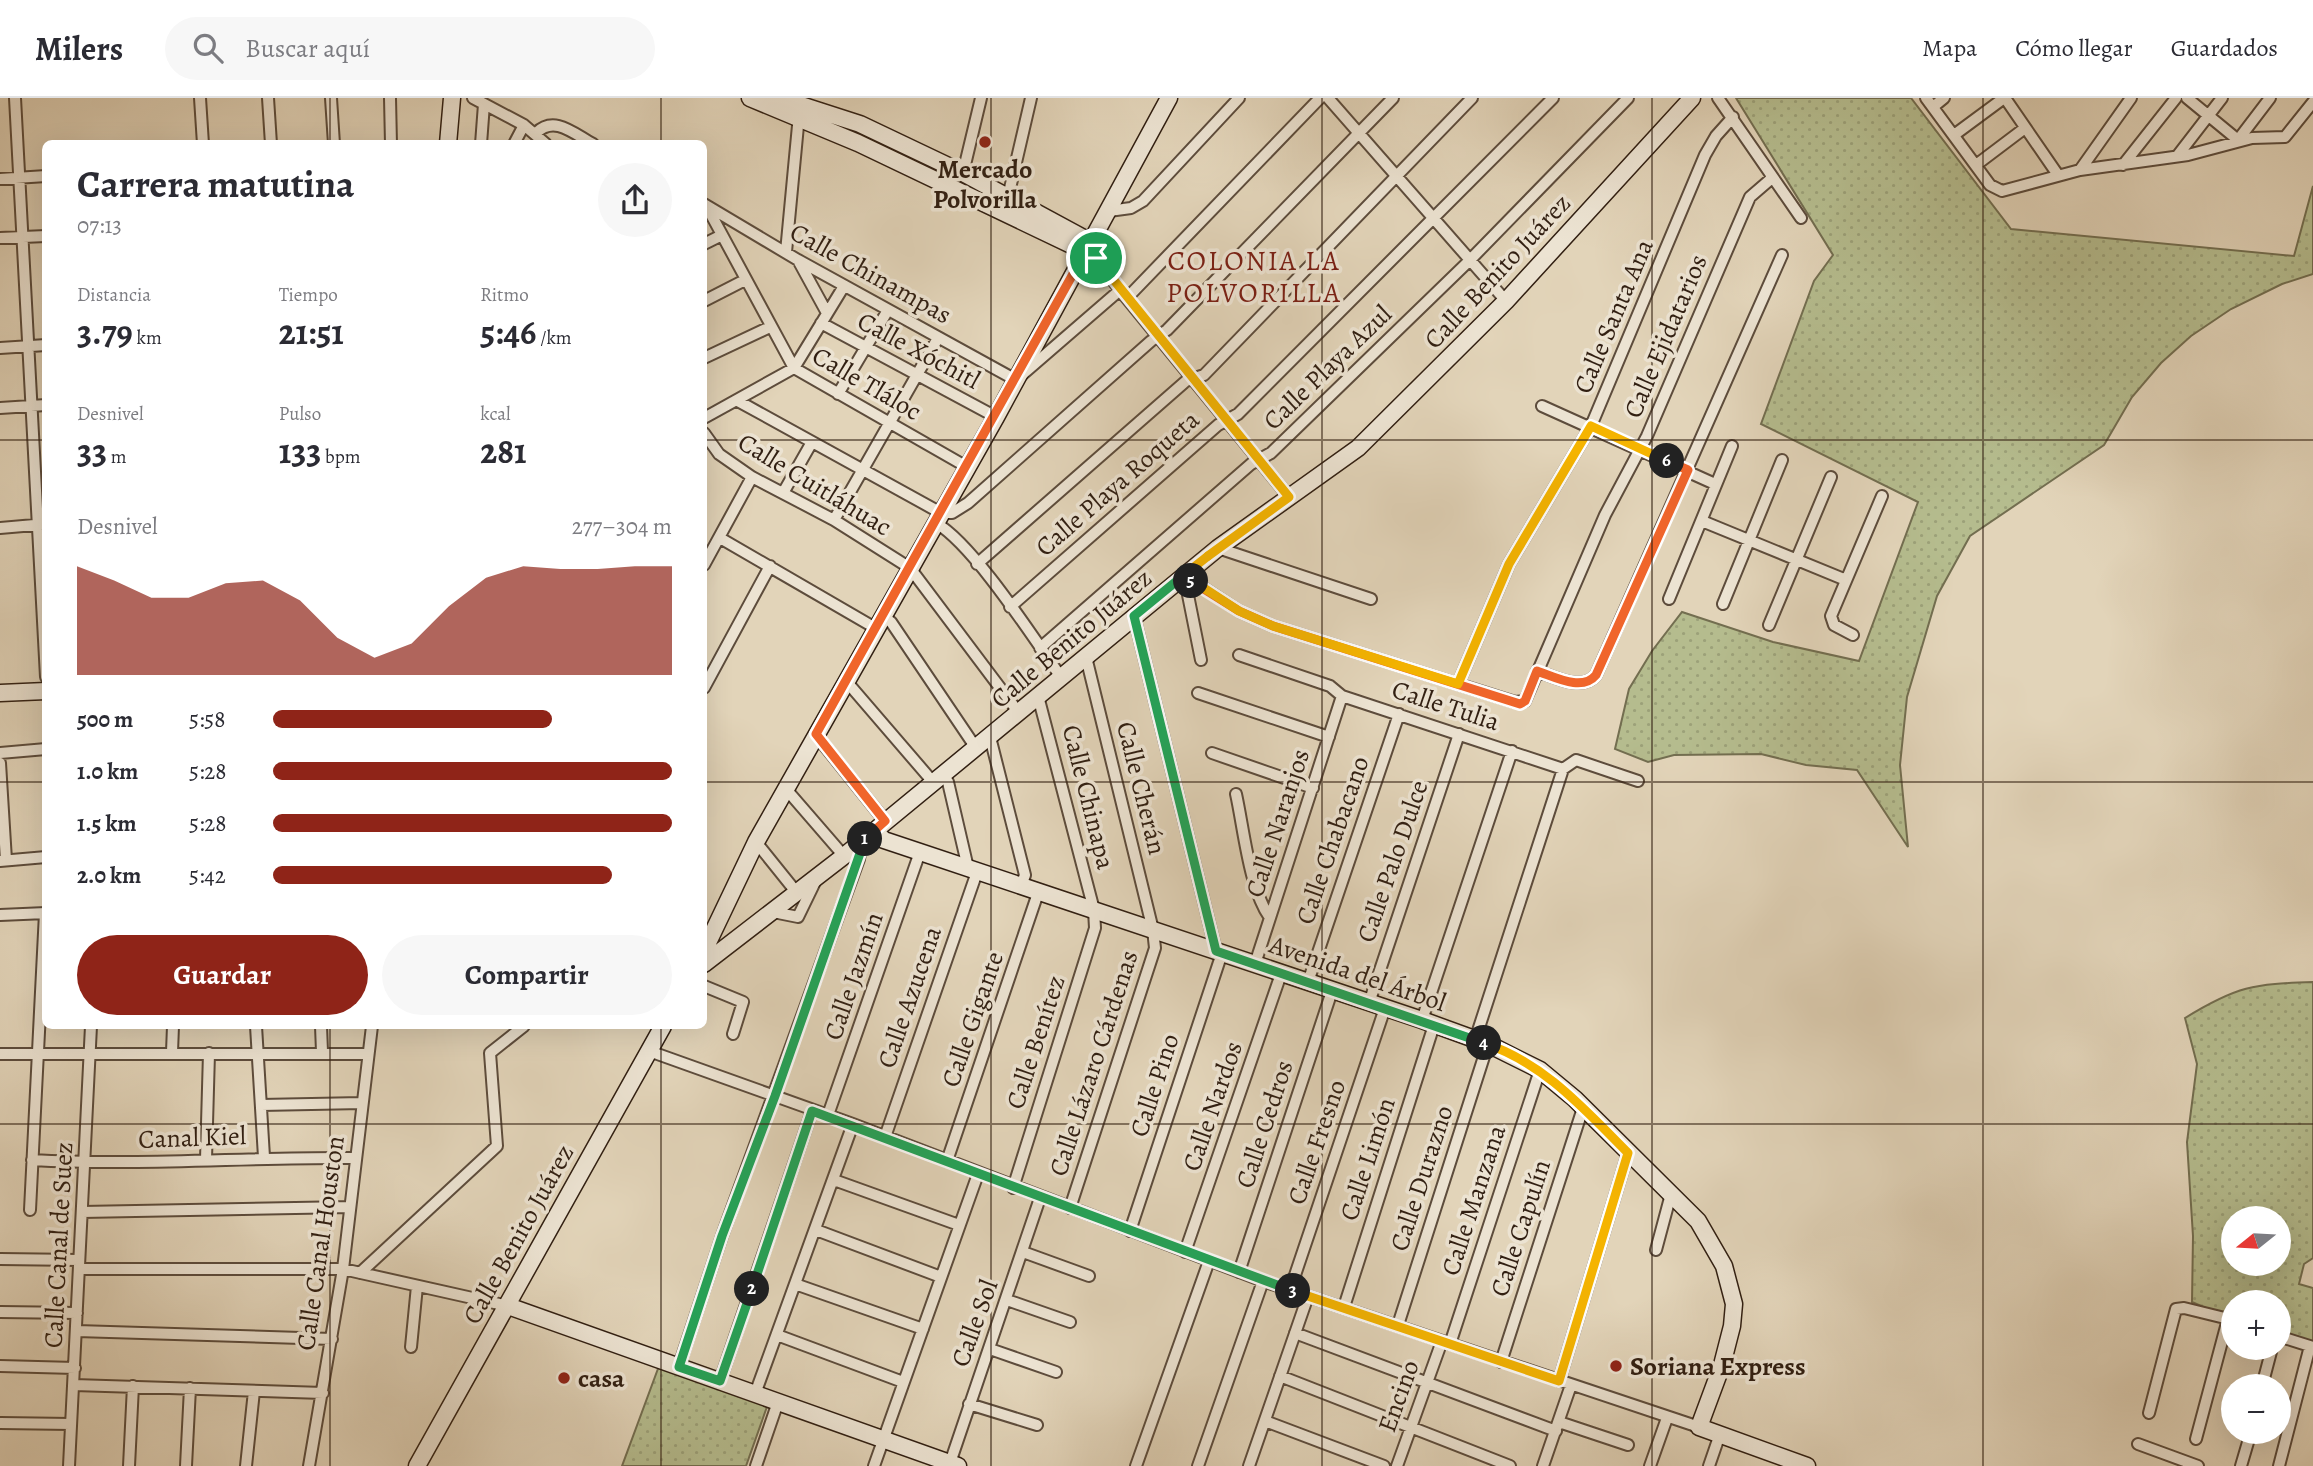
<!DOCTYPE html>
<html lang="es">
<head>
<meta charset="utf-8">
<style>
  :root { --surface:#fff; --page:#f7f7f7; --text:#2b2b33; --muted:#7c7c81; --line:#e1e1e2; --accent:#8f2418 }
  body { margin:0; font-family:Alegreya,serif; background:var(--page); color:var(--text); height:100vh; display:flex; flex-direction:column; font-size:26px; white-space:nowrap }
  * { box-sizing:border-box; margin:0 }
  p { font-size:23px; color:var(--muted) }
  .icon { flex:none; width:38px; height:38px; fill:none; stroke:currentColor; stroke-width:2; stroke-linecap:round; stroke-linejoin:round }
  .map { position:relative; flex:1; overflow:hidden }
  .side { position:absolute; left:42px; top:42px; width:665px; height:889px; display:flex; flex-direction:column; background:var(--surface); border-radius:10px; box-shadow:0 7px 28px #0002 }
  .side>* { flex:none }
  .needle { width:46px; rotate:252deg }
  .controls { position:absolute; left:2221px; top:1108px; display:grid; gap:14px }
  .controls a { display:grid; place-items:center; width:70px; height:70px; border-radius:50%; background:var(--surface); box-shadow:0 7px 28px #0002; font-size:35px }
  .pin { position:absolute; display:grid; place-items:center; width:60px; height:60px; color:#fff; margin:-30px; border:4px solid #fff; border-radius:50%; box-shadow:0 2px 7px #0007 }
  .km { position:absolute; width:35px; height:35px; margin:-18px; border-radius:50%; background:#222; color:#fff; font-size:19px; line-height:35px; text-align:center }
  .round { display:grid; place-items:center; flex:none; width:74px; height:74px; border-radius:37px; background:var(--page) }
  .headline { display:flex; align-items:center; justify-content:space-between; height:119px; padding:0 35px }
  h1 { font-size:38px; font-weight:700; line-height:52px }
  .stats { display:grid; grid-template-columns:repeat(3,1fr); gap:10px; height:119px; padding:7px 35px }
  .stats div { display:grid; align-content:center }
  .stats b { font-size:35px; font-weight:700 }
  .stats small { font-size:19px; font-weight:400 }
  .stats p { font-size:19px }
  .chart { height:196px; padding:14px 35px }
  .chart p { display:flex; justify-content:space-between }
  .chart svg { width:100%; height:126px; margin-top:7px; fill:var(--accent); opacity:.7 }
  .action { display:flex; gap:14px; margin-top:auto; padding:14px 35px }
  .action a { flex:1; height:80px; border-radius:42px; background:var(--accent); color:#fff; font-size:28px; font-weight:700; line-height:80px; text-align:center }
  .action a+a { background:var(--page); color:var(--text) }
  ul { padding:0 35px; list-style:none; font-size:23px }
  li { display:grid; grid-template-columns:112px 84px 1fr; align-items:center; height:52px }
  li i { height:18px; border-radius:9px; background:var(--accent) }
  header { display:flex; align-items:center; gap:42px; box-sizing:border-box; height:98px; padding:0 35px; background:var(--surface); border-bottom:2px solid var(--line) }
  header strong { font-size:33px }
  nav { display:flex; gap:38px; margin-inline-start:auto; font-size:24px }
  .search { width:490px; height:63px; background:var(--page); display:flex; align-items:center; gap:18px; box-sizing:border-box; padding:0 24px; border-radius:38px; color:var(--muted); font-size:26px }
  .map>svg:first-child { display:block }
  .grass { fill:url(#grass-dots); stroke:#736e50; stroke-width:2; fill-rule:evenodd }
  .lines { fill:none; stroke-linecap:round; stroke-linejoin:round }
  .street-casing { stroke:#5d4c3c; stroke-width:14 }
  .secondary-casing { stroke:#311f12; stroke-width:19 }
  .street { stroke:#ece3d2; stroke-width:10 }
  .secondary { stroke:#ece3d2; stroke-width:16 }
  .split-1-casing { stroke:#fff; stroke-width:14 }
  .split-2-casing { stroke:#fff; stroke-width:14 }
  .split-3-casing { stroke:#fff; stroke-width:14 }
  .split-4-casing { stroke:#fff; stroke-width:14 }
  .split-5-casing { stroke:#fff; stroke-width:14 }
  .split-6-casing { stroke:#fff; stroke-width:14 }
  .split-7-casing { stroke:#fff; stroke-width:14 }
  .split-8-casing { stroke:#fff; stroke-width:14 }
  .split-1 { stroke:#f0652b; stroke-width:9 }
  .split-2 { stroke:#22a559; stroke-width:9 }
  .split-3 { stroke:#22a559; stroke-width:9 }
  .split-4 { stroke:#f5b400; stroke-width:9 }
  .split-5 { stroke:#22a559; stroke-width:9 }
  .split-6 { stroke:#f0652b; stroke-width:9 }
  .split-7 { stroke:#f5b400; stroke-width:9 }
  .split-8 { stroke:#f5b400; stroke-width:9 }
  .grid { fill:none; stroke:#311f12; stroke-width:2; stroke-opacity:0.55 }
  .poi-dot { fill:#8f2418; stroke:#ece3d2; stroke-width:2.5 }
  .labels { text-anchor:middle; stroke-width:7; stroke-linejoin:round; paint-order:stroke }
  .poi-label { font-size:26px; font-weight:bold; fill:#311f12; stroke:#ece3d2; text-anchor:start }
  .street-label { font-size:26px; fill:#311f12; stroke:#ece3d2 }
  .neighbourhood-label { font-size:28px; letter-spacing:2px; fill:#7a1f14; stroke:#ece3d2 }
</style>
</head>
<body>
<header>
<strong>Milers</strong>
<div class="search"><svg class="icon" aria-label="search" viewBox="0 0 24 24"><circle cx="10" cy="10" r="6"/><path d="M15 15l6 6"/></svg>Buscar aquí</div>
<nav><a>Mapa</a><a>Cómo llegar</a><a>Guardados</a></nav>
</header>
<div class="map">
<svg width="2313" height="1368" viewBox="0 0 2313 1368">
  <defs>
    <pattern id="grass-dots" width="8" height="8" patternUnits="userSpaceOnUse" patternTransform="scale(1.75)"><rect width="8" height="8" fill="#b5bc8e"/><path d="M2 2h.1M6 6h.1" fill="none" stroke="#9ca179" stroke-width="1.8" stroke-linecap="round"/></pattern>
  </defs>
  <rect width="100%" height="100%" fill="#e2d4b9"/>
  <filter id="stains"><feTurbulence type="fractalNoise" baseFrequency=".00286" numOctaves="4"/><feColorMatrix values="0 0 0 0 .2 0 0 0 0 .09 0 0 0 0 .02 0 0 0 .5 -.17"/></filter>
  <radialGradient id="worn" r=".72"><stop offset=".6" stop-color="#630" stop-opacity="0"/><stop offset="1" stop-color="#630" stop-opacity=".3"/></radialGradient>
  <path class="grass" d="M1736,0H1911L2011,131L2294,158L2313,88V176L2282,186L2231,211L2191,238L2161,265L2132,299L2104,347L1970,438L1937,498L1907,599L1900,667L1908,749L1857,672L1806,667L1761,656L1674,657L1648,664L1615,651L1629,591L1652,553L1682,514L1773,544L1859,563L1918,404L1761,326L1814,183L1833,157Z
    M2313,884V1160L2304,1166L2299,1186L2313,1190V1247L2279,1236L2278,1204H2233V1222L2192,1204L2193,1138L2187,1044L2197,966L2185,920C2237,888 2253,886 2313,884ZM2233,1120H2278V1166H2233Z
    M659,1268L769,1303L746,1368H622Z"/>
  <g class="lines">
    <defs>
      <path id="street" d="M15,0L46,579
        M200,0L203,46
        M268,0L271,46
        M331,0L334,46
        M390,0L391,46
        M473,0L524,27L546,46
        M1328,0L1506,203
        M1718,0L1801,120
        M1926,0L1990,87L2002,93L2080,72L2188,57L2252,40L2285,39L2313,4
        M2005,0L2058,77
        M2187,0L2238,42L2270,0
        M1933,9L1944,0
        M536,35C554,17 573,35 593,46
        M1954,37L2004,0
        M481,46L484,6
        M514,46L524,27
        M2178,57L2222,0
        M1976,67L2025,30
        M2123,67L2176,0
        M2080,72L2131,0
        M963,75L981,0
        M0,81L46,78
        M1008,99L1031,0
        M704,106L798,162L1016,282L1120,192
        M707,109L794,270L967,369
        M1109,113L1131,110L1143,103L1239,0
        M0,140L46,138
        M1091,144L1096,160L1120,192L1289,399
        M704,146L722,137
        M786,154L799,17
        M798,162L827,215
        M1127,200L1320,0
        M704,203L745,182
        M821,225L996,319
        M0,250L46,247
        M704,260L770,229
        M838,296L888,212
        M738,303L941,415H952L968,405L1151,243L1167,232L1393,0
        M1542,308L1715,386
        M0,310L46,307
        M704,320L794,270L844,188
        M704,335L719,356L752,379L834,422L910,470L1019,615
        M783,395L812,344
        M834,422L938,240
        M1702,423L1846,482
        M936,425C974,447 1034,541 1061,579
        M0,430L46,426
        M720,440L877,531
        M1218,450L1371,501
        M977,466L1186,283L1204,277L1472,0
        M704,467L752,379
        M1184,477L1239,513L1273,528L1515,604L1525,603L1605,417L1647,338L1750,99L1772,80
        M1184,477L1201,562
        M1669,501L1732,348
        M1723,506L1782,362
        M1010,509L1218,327L1238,316L1553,0
        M1134,518L1216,853
        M883,519L891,524L976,650
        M1769,527L1831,379
        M1853,537L1834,527L1831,518L1882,398
        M1040,550L1251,366L1271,355L1469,163L1628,0
        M1239,557L1330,588L1342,598L1563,671L1576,662L1638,683
        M1537,573C1555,579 1582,594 1596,577L1782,157
        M847,584L933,684
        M1458,586L1509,466L1591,328L1705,57L1716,38L1733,19
        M704,590L770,468
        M1198,595L1329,639
        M816,637L885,723
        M990,639L1025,777L1021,788
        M0,655L46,651
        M1212,655L1313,690
        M0,665L6,762
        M943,677L948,684L968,770
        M786,691L844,758
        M1236,696C1244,732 1249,790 1270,820
        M756,744L797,795
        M0,763L46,759
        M773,814L798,819L815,784
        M0,817L46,815
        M1255,866L1342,598
        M1308,884L1399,616
        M704,888L743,904L733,936
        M1369,905L1459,636
        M1422,922L1512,653
        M256,928L264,1059
        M321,928L322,954
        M1475,942L1563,671
        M649,953L853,1026L1263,1183L1699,1329
        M172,954L173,928
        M0,956H368
        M261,1007L362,1005
        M828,1017L920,754
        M885,1039L977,774
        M206,1061L209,955
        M32,1062C139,1068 247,1059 354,1060
        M947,1063L1038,795
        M834,1082L959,1127
        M1013,1090L1095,830L1094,812L1038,598
        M1070,1110L1155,850L1153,832L1086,559
        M30,1112L45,815
        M82,1114L350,1109
        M816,1132L941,1179
        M1130,1133L1222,855
        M1656,1152L1671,1096
        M1023,1154L1089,1178
        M1185,1154L1281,876
        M0,1161L79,1162
        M79,1171H343L508,1208
        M1239,1174L1332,893
        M360,1175L497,1048L490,955L524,928
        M795,1186L923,1231
        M1290,1192L1385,910
        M1007,1202L1070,1224
        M1344,1209L1434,927
        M0,1214L77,1215
        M1398,1227L1488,946
        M77,1233L332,1241
        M1295,1235L1556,1333
        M777,1237L903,1284
        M2278,1238L2313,1249
        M1450,1246L1540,972
        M411,1249L417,1188
        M990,1251L1056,1274
        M1501,1264L1583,1010
        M0,1268L75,1270
        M679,1268L722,1138L859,761L862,743
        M1280,1278L1510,1368
        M720,1283L812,1013
        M1559,1283L1628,1055
        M74,1287L323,1295
        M2262,1288L2272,1250
        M755,1296L853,1026
        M969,1306L1037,1327
        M2149,1315L2176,1211L2184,1210L2233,1222
        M1265,1323L1384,1368
        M1559,1324L1628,1347
        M0,1325L71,1326
        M2196,1341L2228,1221
        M2138,1346L2198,1368
        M950,1365L1040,1100
        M69,1368L91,928
        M129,1368L133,1288
        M186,1368L190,1290
        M246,1368L254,1293
        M309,1368L343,1171L372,928
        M756,1368L778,1304
        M874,1368L978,1076
        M1136,1368L1209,1163
        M1198,1368L1263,1183
        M1249,1368L1308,1198
        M1397,1368L1442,1243
        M1543,1368L1571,1287
        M1650,1368L1667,1320
        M1709,1368L1720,1336
        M2241,1368L2251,1334
        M2279,1368L2310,1248"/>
      <path id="secondary" d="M750,0L858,45L1086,154
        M779,0L860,26L963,75L1091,144
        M448,46L452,0
        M0,595L46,593
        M874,733L884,742L920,754L1422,922L1488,946L1540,972L1575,1001L1698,1123L1724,1168L1734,1206L1732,1228L1722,1267L1699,1329L1807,1368
        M704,853L756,744L996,319L1169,0
        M704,866L844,758L1218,450L1358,350L1506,203L1692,0
        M508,1208L958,1368
        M417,1368L663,928"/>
    </defs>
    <use href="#street" class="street-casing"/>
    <use href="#secondary" class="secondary-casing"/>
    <use href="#street" class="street"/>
    <use href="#secondary" class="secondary"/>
  </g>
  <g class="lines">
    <defs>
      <path id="split-1" d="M865,741L885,723L816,636L1078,167L1086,154L1096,160"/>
      <path id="split-2" d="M752,1191L720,1283L679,1269L722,1138L775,998L865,741"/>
      <path id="split-3" d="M752,1191L812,1013L1293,1193"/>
      <path id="split-4" d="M1293,1193L1559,1283L1628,1055C1584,1011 1544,965 1484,945"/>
      <path id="split-5" d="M1191,483L1184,477L1134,518L1216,853L1484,945"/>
      <path id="split-6" d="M1191,483L1239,513L1273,528L1520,606L1525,603L1537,573C1555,579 1582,594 1596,577L1688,372L1667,363"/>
      <path id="split-7" d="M1208,458L1184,477L1239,513L1273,528L1458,586L1509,466L1591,328L1667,363"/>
      <path id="split-8" d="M1096,160L1289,399L1208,458"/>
    </defs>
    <use href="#split-1" class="split-1-casing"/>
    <use href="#split-2" class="split-2-casing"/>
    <use href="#split-3" class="split-3-casing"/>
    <use href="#split-4" class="split-4-casing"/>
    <use href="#split-5" class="split-5-casing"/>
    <use href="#split-6" class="split-6-casing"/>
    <use href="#split-7" class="split-7-casing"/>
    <use href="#split-8" class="split-8-casing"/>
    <use href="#split-1" class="split-1"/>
    <use href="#split-2" class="split-2"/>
    <use href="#split-3" class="split-3"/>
    <use href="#split-4" class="split-4"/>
    <use href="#split-5" class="split-5"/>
    <use href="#split-6" class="split-6"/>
    <use href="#split-7" class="split-7"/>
    <use href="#split-8" class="split-8"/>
  </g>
  <path class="grid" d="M330,0V46M661,0V46M991,0V1368M1322,0V1368M1652,0V1368M1983,0V1368M0,342H46M704,342H2313M0,684H46M704,684H2313M330,928V1368M661,928V1368M0,1026H2313"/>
  <g class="poi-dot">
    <circle cx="985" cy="44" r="7"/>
    <circle cx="1616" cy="1268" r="7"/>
    <circle cx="564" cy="1280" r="7"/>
  </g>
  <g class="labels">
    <g class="poi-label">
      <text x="985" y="80" text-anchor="middle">Mercado<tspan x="985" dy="30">Polvorilla</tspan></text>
      <text x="1630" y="1277">Soriana Express</text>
      <text x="578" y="1289">casa</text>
    </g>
    <g class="street-label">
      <text transform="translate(1497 173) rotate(-47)" y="9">Calle Benito Juárez</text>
      <text transform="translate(871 175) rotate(29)" y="9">Calle Chinampas</text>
      <text transform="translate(1613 218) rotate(-67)" y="9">Calle Santa Ana</text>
      <text transform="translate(1665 238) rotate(-67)" y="9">Calle Ejidatarios</text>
      <text transform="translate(919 252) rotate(28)" y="9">Calle Xóchitl</text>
      <text transform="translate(1327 269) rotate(-44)" y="9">Calle Playa Azul</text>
      <text transform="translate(867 285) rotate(30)" y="9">Calle Tláloc</text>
      <text transform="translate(1117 385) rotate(-41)" y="9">Calle Playa Roqueta</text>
      <text transform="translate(815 386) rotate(31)" y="9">Calle Cuitláhuac</text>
      <text transform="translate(1071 540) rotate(-40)" y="9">Calle Benito Juárez</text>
      <text transform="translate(1446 607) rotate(18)" y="9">Calle Tulia</text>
      <text transform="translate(1142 690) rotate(76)" y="9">Calle Cherán</text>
      <text transform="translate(1089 699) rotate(76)" y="9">Calle Chinapa</text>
      <text transform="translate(1277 725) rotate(-72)" y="9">Calle Naranjos</text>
      <text transform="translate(1332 742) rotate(-71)" y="9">Calle Chabacano</text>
      <text transform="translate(1392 763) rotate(-71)" y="9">Calle Palo Dulce</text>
      <text transform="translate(1358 875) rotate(19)" y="9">Avenida del Árbol</text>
      <text transform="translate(853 878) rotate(-71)" y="9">Calle Jazmín</text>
      <text transform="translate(909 899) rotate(-71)" y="9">Calle Azucena</text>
      <text transform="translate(972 921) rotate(-71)" y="9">Calle Gigante</text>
      <text transform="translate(1035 944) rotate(-72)" y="9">Calle Benítez</text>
      <text transform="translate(1093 965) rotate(-72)" y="9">Calle Lázaro Cárdenas</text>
      <text transform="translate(1154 987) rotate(-72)" y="9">Calle Pino</text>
      <text transform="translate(1212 1008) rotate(-71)" y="9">Calle Nardos</text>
      <text transform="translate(1264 1026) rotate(-72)" y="9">Calle Cedros</text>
      <text transform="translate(192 1039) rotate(-2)" y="9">Canal Kiel</text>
      <text transform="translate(1316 1044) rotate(-71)" y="9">Calle Fresno</text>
      <text transform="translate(1367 1061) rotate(-72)" y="9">Calle Limón</text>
      <text transform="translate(1421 1080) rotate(-72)" y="9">Calle Durazno</text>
      <text transform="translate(1473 1102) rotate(-72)" y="9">Calle Manzana</text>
      <text transform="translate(1520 1130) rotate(-72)" y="9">Calle Capulín</text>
      <text transform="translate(518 1136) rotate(-61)" y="9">Calle Benito Juárez</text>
      <text transform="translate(320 1145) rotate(-82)" y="9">Calle Canal Houston</text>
      <text transform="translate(58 1147) rotate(-87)" y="9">Calle Canal de Suez</text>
      <text transform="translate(974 1225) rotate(-70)" y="9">Calle Sol</text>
      <text transform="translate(1398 1298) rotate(-70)" y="9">Encino</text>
    </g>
    <g class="neighbourhood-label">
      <text x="1254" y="172">COLONIA LA<tspan x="1254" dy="32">POLVORILLA</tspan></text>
    </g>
  </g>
  <rect width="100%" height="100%" filter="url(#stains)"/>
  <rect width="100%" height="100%" fill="url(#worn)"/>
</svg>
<div class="controls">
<a><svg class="needle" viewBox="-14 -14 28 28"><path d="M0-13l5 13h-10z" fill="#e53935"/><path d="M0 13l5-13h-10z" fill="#7c7c81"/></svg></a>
<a>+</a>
<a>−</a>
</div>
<div class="pin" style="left:1096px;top:160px;background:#1e9e55"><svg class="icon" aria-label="arrive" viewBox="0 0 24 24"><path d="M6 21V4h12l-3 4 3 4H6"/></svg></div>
<b class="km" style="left:865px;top:741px">1</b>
<b class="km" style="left:752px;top:1191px">2</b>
<b class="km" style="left:1293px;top:1193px">3</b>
<b class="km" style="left:1484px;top:945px">4</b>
<b class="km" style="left:1191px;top:483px">5</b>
<b class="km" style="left:1667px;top:363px">6</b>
<section class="side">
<div class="headline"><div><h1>Carrera matutina</h1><p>07:13</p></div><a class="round"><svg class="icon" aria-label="share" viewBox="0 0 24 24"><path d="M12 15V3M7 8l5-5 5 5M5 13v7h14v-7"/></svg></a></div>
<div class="stats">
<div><p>Distancia</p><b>3.79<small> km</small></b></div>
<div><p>Tiempo</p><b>21:51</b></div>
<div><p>Ritmo</p><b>5:46<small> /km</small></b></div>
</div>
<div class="stats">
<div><p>Desnivel</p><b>33<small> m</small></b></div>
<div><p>Pulso</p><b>133<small> bpm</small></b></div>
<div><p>kcal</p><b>281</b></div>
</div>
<div class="chart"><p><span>Desnivel</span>277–304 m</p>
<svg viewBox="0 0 160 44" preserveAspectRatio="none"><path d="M0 44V6L10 11L20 17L30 17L40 12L50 11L60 18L70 31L80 38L90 33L100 20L110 10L120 6L130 7L140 7L150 6L160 6V44z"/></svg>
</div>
<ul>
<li><b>500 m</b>5:58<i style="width:70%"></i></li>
<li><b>1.0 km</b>5:28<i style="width:100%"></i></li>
<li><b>1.5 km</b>5:28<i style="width:100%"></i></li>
<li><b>2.0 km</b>5:42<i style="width:85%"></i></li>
</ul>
<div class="action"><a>Guardar</a><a>Compartir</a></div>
</section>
</div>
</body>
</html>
